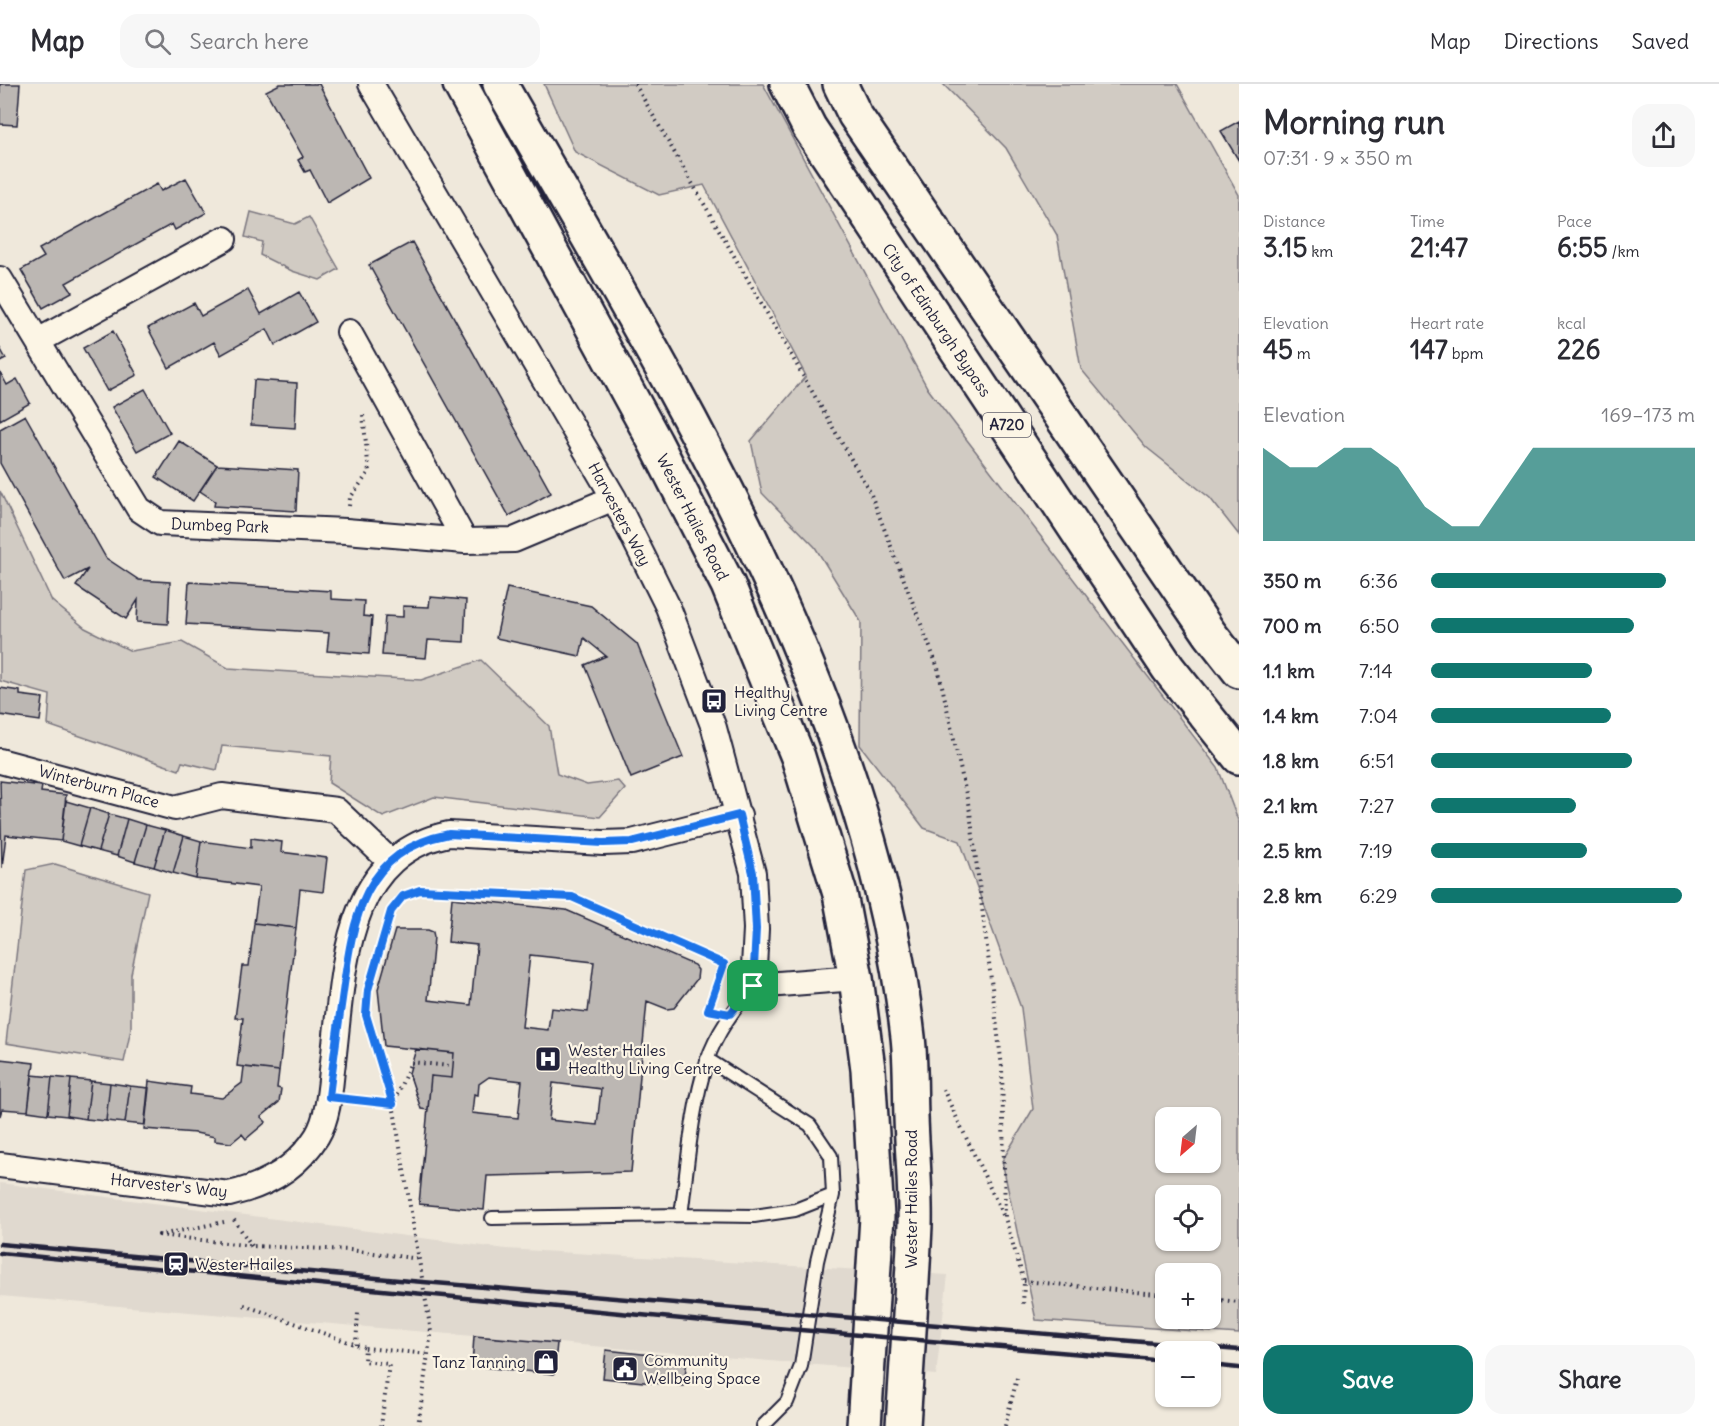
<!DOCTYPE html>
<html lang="en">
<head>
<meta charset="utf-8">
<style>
  :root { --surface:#fff; --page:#f7f7f7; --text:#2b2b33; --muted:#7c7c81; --line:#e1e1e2; --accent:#0f766e }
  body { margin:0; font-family:Delius,sans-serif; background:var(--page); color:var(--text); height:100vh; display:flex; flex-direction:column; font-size:22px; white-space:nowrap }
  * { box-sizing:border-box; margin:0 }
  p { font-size:20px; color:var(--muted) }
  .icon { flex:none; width:33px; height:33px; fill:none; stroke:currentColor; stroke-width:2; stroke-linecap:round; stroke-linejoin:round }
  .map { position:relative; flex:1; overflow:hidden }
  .sheet { display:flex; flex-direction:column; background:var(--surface); width:480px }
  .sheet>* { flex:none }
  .needle { width:39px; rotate:208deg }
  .fabs { position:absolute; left:1155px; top:1023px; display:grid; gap:12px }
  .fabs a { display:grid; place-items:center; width:66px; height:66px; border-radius:12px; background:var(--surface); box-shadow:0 2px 4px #0004; font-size:30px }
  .pin { position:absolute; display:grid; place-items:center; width:51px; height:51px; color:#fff; margin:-26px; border-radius:12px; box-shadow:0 3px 9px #0006 }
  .round { display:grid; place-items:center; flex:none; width:63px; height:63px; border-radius:18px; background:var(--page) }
  .overview { display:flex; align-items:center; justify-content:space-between; height:102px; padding:0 24px }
  h1 { font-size:33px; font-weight:700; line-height:45px }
  .metrics { display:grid; grid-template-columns:repeat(3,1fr); gap:9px; height:102px; padding:6px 24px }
  .metrics div { display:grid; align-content:center }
  .metrics b { font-size:26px; font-weight:700 }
  .metrics small { font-size:16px; font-weight:400 }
  .metrics p { font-size:16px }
  .chart { height:168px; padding:12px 24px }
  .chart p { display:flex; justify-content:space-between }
  .chart svg { width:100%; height:108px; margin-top:6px; fill:var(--accent); opacity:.7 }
  .primary-button { display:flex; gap:12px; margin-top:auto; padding:12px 24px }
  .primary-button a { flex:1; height:69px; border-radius:18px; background:var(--accent); color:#fff; font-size:24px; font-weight:700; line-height:69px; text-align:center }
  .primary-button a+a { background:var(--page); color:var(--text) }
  ul { padding:0 24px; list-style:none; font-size:20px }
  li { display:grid; grid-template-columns:96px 72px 1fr; align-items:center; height:45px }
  li i { height:15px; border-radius:8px; background:var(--accent) }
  header { display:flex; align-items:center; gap:36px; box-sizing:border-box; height:84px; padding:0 30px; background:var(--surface); border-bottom:2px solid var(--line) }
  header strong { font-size:28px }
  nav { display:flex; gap:33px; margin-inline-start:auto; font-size:21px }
  .search { width:420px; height:54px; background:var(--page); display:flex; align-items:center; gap:15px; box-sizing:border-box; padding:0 21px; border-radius:18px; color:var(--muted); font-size:22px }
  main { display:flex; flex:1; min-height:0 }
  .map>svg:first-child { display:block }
  .built { fill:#e0d9cf }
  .green { fill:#d1cbc3; stroke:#7a767f; stroke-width:1.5; fill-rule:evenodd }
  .building { fill:#bcb7b3; stroke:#22223b; stroke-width:1.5; fill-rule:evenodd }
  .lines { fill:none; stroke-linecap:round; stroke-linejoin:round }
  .service-casing { stroke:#22223b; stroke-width:16 }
  .minor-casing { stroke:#22223b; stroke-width:28 }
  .secondary-casing { stroke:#22223b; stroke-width:38 }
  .trunk-casing { stroke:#22223b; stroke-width:38 }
  .path { stroke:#22223b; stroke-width:4; stroke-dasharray:1.5 4.5; stroke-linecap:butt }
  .service { stroke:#fcf5e5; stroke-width:12 }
  .minor { stroke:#fcf5e5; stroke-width:24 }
  .secondary { stroke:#fcf5e5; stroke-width:33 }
  .trunk { stroke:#fcf5e5; stroke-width:33 }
  .rail { stroke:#22223b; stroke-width:4.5 }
  .route-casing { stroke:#fff; stroke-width:12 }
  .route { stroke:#1a73e8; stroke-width:8 }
  .labels { text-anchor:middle; stroke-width:4.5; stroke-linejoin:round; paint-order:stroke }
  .shield { fill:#fcf5e5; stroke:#63616e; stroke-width:1.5 }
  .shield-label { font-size:15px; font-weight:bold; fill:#22223b }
  .street-label { font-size:16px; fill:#22223b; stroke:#fcf5e5 }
  .poi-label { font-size:16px; fill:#22223b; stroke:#fcf5e5; text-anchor:start }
</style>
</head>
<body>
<header>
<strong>Map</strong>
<div class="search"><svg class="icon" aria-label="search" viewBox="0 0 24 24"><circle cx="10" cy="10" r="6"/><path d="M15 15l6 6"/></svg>Search here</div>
<nav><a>Map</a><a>Directions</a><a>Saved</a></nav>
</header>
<main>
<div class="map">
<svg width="1239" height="1342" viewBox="0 0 1239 1342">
  <rect width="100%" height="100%" fill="#efe8db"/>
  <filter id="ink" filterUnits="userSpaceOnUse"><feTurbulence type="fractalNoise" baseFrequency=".0167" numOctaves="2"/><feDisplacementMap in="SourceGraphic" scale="12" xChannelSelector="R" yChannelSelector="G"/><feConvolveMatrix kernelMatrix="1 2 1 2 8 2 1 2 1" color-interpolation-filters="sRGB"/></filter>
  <g filter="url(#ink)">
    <path class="built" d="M0,1099L506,1165L948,1191L936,1291L0,1212Z"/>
    <path class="green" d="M544,0H763L928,305L1218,684L1239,739V1250L1036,1236L1002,1077L1033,1025L1021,924L960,757L924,744L860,661L861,538L815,463L762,409L751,357L806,292L704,101L659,111L575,68ZM1166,1034H1210V1078H1166ZM1166,1112H1210V1156H1166ZM1166,1190H1210V1234H1166Z
      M943,0H1177L1239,111V451L1210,414L1146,363L1081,285L1057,151L1006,64Z
      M251,128L295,140L309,133L339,185L320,196L292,187L260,171L262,158L245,153Z
      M0,407L52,517L85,544L131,567L182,558L228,584L421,596L481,576L549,642L557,690L587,701L618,697L625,705L600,733L434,713L383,733L329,699L331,672L222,662L217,686L182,678L179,686L48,641L50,611L0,597Z
      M55,780L148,808L131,890V945L124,978L6,959L26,786Z"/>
    <path class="building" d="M0,0H20L17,41L0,40Z
      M280,0H319L369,94L327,119L310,86L305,88L298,76L303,73L266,7Z
      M1239,37V77L1221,47Z
      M186,94L206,129L175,146L172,140L66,199L72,208L43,224L21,186L44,173L39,165L157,100L161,107Z
      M412,158L551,409L509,432L369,181Z
      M248,206L261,230L299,208L316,238L275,261L267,245L221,271L214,258L169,284L148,244L194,219L201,232Z
      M113,247L137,291L107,307L83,264Z
      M0,264L6,275L0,278Z
      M0,288L7,301L17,295L30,319L0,336Z
      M254,296L297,299L295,344L251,341Z
      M145,305L170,349L137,367L112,323Z
      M25,331L106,474L139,496L170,498L168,540L137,538L138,516L126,535L76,502L88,485L65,497L0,379V345Z
      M179,357L217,381L193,417L156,393Z
      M217,381L298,386L296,427L214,422L215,417L200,407Z
      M189,498L331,507V515L364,517L363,532L372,533L369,570L327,567L329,549L186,540Z
      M507,504L591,522L637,560L683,673L631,694L585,581L606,572L584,554L580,572L496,554Z
      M430,513L466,516L464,558L428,556L426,574L382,571L385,532L403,533V522L429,523Z
      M0,604L20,607V611L43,614L40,637L0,631Z
      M0,697L42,702L41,708L66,711L61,757L6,751L2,784Z
      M66,717L90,724L79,762L61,757Z
      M90,724L109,730L98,767L79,762Z
      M109,730L127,735L117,772L98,767Z
      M127,735L146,741L135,778L117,772Z
      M146,741L165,746L154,783L135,778Z
      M165,746L184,752L173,789L154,783Z
      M184,752L201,757L196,795L173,789Z
      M251,754L282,758L281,768L327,774L323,808L300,805L296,844L254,839L259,803L196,795L201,757L251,764Z
      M452,814L566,826L694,881L698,886L697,895L674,924L667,925L647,917L631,1088L487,1092L484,1126L419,1120L431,992L452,994L454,969L384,962L378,905L395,846H428L433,848L434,853L428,916L471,921L477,861L448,858ZM530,871L594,878L588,928L551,924L548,946L522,943ZM489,993L522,997L518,1034L472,1029L474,1010L478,1011L479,1000ZM553,999L601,1005L597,1041L549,1036Z
      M254,839L296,844L279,987L237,982L243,934H235L242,882H249Z
      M416,965L454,969L452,994L431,992L428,1026L421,1025L409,989Z
      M0,975L34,979L28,1027L2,1025L0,1032Z
      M244,983L279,987L277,1004L281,1005L279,1018L261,1033L266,1038L246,1055L242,1050L231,1059L215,1057V1053L196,1049L144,1045L149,997L191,1003L190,1010L222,1014L242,999Z
      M32,991L52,993L48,1030L28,1027Z
      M52,993L71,995L67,1032L48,1030Z
      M71,995L91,997L86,1035L67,1032Z
      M91,997L110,999L106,1037L86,1035Z
      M110,999L130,1002L125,1039L106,1037Z
      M130,1002L149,1004L145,1041L125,1039Z
      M474,1252L557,1259L554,1290L472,1282Z
      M606,1266L687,1275L684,1302L603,1294Z"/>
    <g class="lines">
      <defs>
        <path id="service" d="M753,902C735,924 716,949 707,977C691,1026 688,1080 681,1131L754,1132L795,1126L833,1111
          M707,975L810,1041L831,1072L833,1111L817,1177L801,1282L787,1318L763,1342
          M492,1134L681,1131"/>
        <path id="minor" d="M371,0L614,414L668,523L714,644L753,789L756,845L753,902L856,894
          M0,195L139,425L160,439L346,447L465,457L514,456L614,414
          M349,248L465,457
          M38,257L224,155
          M0,677L175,724L222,712L336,726L391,778
          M0,1081L229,1110C265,1102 297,1084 317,1052C328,1034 330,1006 332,986C344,897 339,772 449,750L603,759L632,758L739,731"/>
        <path id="secondary" d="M460,0L655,358L728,501L798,673L840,810L856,894L868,985L877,1133L864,1342
          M500,0C668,295 869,610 908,953C911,980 910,1006 911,1033C912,1068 916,1105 915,1141C912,1208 907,1275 903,1342"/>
        <path id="trunk" d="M787,0L809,43L1168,584L1239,673
          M840,0L855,31L1210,550L1239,587"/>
      </defs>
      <use href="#service" class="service-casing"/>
      <use href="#minor" class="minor-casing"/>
      <use href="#secondary" class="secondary-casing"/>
      <use href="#trunk" class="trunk-casing"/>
      <path class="path" d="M635,0L870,408L938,584L970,728L1002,983L1005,1134L1024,1197L1023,1223
        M349,422L350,414L369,388L363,331
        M394,824L403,812L420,806L572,813L724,880L709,923
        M373,886L389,833
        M943,1005L1003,1131
        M354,1016L393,1020L366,932
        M234,1136L252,1162
        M224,1138L159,1151L252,1162L350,1166L420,1175
        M1024,1197L1166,1211
        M1210,1215L1239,1218
        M244,1221L365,1264L364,1277L389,1280L381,1342
        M356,1261L358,1229
        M365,1264L428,1270
        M418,1342L431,1248L393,1020L411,978L449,982
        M1005,1342L1017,1294"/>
      <use href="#service" class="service"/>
      <use href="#minor" class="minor"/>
      <use href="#secondary" class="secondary"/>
      <use href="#trunk" class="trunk"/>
      <path class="rail" d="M0,1160L399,1196L1239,1266
        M0,1169L765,1243L1166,1277
        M1210,1281L1239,1284"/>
    </g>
  </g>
  <g class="lines" filter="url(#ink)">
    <defs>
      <path id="route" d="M739,731L753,789L756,845L753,902L730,930L708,926L724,880L572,813L420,806L403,812L391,827L368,906L366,931L393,1020L329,1013C333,978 338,943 343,908C353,834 363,767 449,750L603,759L632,758Z"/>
    </defs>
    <use href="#route" class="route-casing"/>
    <use href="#route" class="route"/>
  </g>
  <defs>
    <symbol id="bus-square" viewBox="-11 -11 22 22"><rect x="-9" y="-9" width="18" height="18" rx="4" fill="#22223b" stroke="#fcf5e5"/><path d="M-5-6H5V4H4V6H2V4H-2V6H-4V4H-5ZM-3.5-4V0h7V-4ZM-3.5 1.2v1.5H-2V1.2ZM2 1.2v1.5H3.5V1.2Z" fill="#fff"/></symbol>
    <symbol id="hospital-square" viewBox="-11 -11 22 22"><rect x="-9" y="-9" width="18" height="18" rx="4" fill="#22223b" stroke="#fcf5e5"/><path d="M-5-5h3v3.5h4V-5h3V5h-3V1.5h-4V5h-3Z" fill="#fff"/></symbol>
    <symbol id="station-square" viewBox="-11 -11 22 22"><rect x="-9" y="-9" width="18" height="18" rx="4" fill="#22223b" stroke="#fcf5e5"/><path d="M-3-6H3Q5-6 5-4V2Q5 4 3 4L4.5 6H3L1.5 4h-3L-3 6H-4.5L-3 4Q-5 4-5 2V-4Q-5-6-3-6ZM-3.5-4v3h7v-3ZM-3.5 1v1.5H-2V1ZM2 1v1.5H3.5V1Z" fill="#fff"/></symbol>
    <symbol id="shop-square" viewBox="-11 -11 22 22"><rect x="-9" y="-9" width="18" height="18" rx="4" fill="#22223b" stroke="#fcf5e5"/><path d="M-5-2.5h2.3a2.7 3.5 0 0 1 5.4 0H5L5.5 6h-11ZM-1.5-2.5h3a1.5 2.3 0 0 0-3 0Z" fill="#fff"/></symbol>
    <symbol id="civic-square" viewBox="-11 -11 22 22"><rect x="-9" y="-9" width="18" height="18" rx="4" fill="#22223b" stroke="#fcf5e5"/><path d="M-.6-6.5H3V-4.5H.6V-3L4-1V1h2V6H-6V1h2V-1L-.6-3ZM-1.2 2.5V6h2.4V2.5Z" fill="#fff"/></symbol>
  </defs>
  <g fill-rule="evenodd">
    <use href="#bus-square" x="699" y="602" width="30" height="30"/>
    <use href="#hospital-square" x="533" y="960" width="30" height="30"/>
    <use href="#station-square" x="161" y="1165" width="30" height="30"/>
    <use href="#shop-square" x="531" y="1263" width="30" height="30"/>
    <use href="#civic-square" x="610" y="1270" width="30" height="30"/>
  </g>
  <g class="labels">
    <rect class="shield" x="983" y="329" width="48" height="24" rx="4.5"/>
    <g class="shield-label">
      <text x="1007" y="346">A720</text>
    </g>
    <g class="street-label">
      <text transform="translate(937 236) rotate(56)" y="6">City of Edinburgh Bypass</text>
      <text transform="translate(620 430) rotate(62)" y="6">Harvesters Way</text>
      <text transform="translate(693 433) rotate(63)" y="6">Wester Hailes Road</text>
      <text transform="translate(220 441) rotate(2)" y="6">Dumbeg Park</text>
      <text transform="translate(99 702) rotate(15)" y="6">Winterburn Place</text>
      <text transform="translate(169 1101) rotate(6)" y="6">Harvester's Way</text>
      <text transform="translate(911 1115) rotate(-90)" y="6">Wester Hailes Road</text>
    </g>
    <g class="poi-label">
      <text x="734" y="614">Healthy<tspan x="734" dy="18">Living Centre</tspan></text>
      <text x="568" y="972">Wester Hailes<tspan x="568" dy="18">Healthy Living Centre</tspan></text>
      <text x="195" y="1186">Wester Hailes</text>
      <text x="644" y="1282">Community<tspan x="644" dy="18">Wellbeing Space</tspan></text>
      <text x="526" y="1284" text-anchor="end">Tanz Tanning</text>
    </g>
  </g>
</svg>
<div class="fabs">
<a><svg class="needle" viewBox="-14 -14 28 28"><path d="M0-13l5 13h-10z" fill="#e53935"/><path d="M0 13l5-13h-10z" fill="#7c7c81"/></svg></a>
<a><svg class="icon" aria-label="locate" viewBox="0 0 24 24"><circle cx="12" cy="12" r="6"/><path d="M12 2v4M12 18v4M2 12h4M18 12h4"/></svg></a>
<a>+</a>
<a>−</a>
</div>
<div class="pin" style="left:753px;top:902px;background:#1e9e55"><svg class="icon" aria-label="arrive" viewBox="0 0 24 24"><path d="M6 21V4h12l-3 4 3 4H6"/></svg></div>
</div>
<section class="sheet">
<div class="overview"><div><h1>Morning run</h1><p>07:31 · 9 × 350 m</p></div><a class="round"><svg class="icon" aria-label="share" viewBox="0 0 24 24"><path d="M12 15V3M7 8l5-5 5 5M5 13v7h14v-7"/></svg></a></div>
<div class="metrics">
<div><p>Distance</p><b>3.15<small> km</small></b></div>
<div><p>Time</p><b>21:47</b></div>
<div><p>Pace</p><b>6:55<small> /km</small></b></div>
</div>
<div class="metrics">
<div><p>Elevation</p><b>45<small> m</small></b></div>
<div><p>Heart rate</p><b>147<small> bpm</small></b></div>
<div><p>kcal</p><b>226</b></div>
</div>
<div class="chart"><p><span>Elevation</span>169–173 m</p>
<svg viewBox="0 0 160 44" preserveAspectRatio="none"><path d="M0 44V6L10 14L20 14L30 6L40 6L50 14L60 30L70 38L80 38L90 22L100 6L110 6L120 6L130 6L140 6L150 6L160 6V44z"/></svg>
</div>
<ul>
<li><b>350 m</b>6:36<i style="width:89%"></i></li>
<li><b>700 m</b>6:50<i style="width:77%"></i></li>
<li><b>1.1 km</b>7:14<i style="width:61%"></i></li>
<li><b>1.4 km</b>7:04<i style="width:68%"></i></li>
<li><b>1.8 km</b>6:51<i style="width:76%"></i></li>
<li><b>2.1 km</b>7:27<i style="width:55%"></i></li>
<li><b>2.5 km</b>7:19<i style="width:59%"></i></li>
<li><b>2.8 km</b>6:29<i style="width:95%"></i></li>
</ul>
<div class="primary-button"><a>Save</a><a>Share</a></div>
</section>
</main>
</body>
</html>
